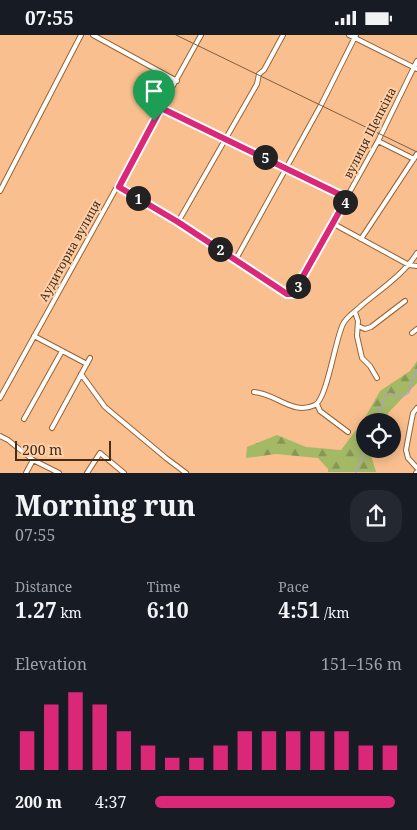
<!DOCTYPE html>
<html lang="en">
<head>
<meta charset="utf-8">
<style>
  :root { --surface:#171b24; --page:#242831; --text:#f1f3f6; --muted:#9ea1a6; --accent:#db2777 }
  body { margin:0; font-family:"Noto Serif",serif; background:var(--page); color:var(--text); height:100vh; display:flex; flex-direction:column; font-size:19px; white-space:nowrap }
  * { box-sizing:border-box; margin:0 }
  p { font-size:16px; color:var(--muted) }
  .icon { flex:none; width:28px; height:28px; fill:none; stroke:currentColor; stroke-width:2; stroke-linecap:round; stroke-linejoin:round }
  .map { position:relative; height:438px; overflow:hidden }
  .panel { display:flex; flex-direction:column; background:var(--surface); flex:1 }
  .panel>* { flex:none }
  .fabs { position:absolute; left:356px; top:378px; display:grid; gap:10px }
  .fabs a { display:grid; place-items:center; width:45px; height:45px; border-radius:50%; background:var(--surface); box-shadow:0 2px 12px #0003; font-size:25px }
  .scale { position:absolute; left:15px; bottom:12px; width:96px; box-sizing:border-box; padding-left:5px; border:2px solid #442d19; border-top:0; font-size:14px; line-height:18px; white-space:nowrap; color:#442d19; -webkit-text-stroke:4px #ffcfa8; paint-order:stroke }
  .pin { position:absolute; display:grid; place-items:center; width:42px; height:42px; color:#fff; margin:-51px -21px; border-radius:50% 50% 50% 0; rotate:-45deg; box-shadow:0 0 5px #0007 }
  .pin .icon { rotate:45deg }
  .km { position:absolute; width:25px; height:25px; margin:-12px; border-radius:50%; background:#222; color:#fff; font-size:14px; line-height:25px; text-align:center }
  .round { display:grid; place-items:center; flex:none; width:52px; height:52px; border-radius:20px; background:var(--page) }
  .head { display:flex; align-items:center; justify-content:space-between; height:85px; padding:0 15px }
  h1 { font-size:28px; font-weight:700; line-height:38px }
  .figures { display:grid; grid-template-columns:repeat(3,1fr); gap:8px; height:85px; padding:5px 15px }
  .figures div { display:grid; align-content:center }
  .figures b { font-size:21px; font-weight:700 }
  .figures small { font-size:14px; font-weight:400 }
  .figures p { font-size:14px }
  .chart { height:140px; padding:10px 15px }
  .chart p { display:flex; justify-content:space-between }
  .chart svg { width:100%; height:90px; margin-top:5px; stroke:var(--accent); stroke-width:6 }
  ul { padding:0 15px; list-style:none; font-size:16px }
  li { display:grid; grid-template-columns:80px 60px 1fr; align-items:center; height:38px }
  li i { height:12px; border-radius:6px; background:var(--accent) }
  .status { display:flex; justify-content:space-between; align-items:center; height:35px; padding:0 25px; background:var(--surface); direction:ltr }
  .status svg { height:14px; fill:currentColor }
  .map>svg:first-child { display:block }
  .forest { fill:url(#forest-firs) }
  .lines { fill:none; stroke-linecap:round; stroke-linejoin:round }
  .stream { stroke:#b993f3; stroke-width:1 }
  .minor-casing { stroke:#986334; stroke-width:6 }
  .minor { stroke:#fff; stroke-width:4 }
  .tram { stroke:#815e40; stroke-width:1 }
  .route-casing { stroke:#fff; stroke-width:10 }
  .route { stroke:#db2777; stroke-width:6 }
  .labels { text-anchor:middle; stroke-width:4; stroke-linejoin:round; paint-order:stroke }
  .street-label { font-size:12px; fill:#442d19; stroke:#ffcfa8 }
</style>
</head>
<body>
<div class="status"><b>07:55</b><svg viewBox="0 0 49 12"><path d="M0 12V9h3v3zM5 12V6h3v6zM10 12V3h3v9zM15 12V0h3v12zM26 1h20v11H26zM47 4h2v5h-2z"/></svg></div>
<div class="map">
<svg width="417" height="438" viewBox="0 0 417 438">
  <defs>
    <pattern id="forest-firs" width="22" height="20" patternUnits="userSpaceOnUse" patternTransform="scale(1.25)"><rect width="22" height="20" fill="#a3b966"/><path d="M5 1l3.5 6h-7zM16 11l3.5 6h-7z" fill="#869753"/></pattern>
  </defs>
  <rect width="100%" height="100%" fill="#fabf8e"/>
  <path class="forest" d="M417,326V348L389,377L384,386H365V414H371L370,417L376,437H328V434L318,423L276,419L246,423L247,412L277,400L306,412L341,415L363,386L380,356L410,336Z"/>
  <g class="lines">
    <path class="stream" d="M375,386L386,360L390,358C399,362 401,363 409,358L413,343L417,335
      M356,438L366,414"/>
    <defs>
      <path id="minor" d="M93,0L177,46
        M349,0L417,34
        M161,73L347,163
        M378,106L414,124
        M119,151L121,153L178,187L287,259H293L378,106L417,26
        M0,156L81,0
        M178,187L257,49L259,39L264,35L283,0
        M332,188L409,230L417,231
        M361,204L417,119
        M236,224L321,70L356,0
        M355,277L358,286L357,301L362,323L370,331L377,343
        M358,291L365,294L371,292L405,266
        M412,298L417,294
        M34,301L87,329
        M81,339L105,372L166,423L186,438
        M254,357C275,358 293,381 315,370C327,364 335,305 343,289C347,281 356,276 362,270C381,254 404,239 417,218
        M0,363L201,0
        M317,369L320,376L348,397
        M417,373L413,378L411,388L406,415L408,423L417,433
        M24,384L62,316
        M52,393L90,323
        M0,401L8,405L33,425L59,438
        M26,438L33,425
        M87,438L100,418L124,438
        M416,438L417,437"/>
    </defs>
    <use href="#minor" class="minor-casing"/>
    <use href="#minor" class="minor"/>
    <path class="tram" d="M176,0L417,117"/>
  </g>
  <g class="lines">
    <defs>
      <path id="route" d="M161,73L347,163L293,259H287L178,187L119,152Z"/>
    </defs>
    <use href="#route" class="route-casing"/>
    <use href="#route" class="route"/>
  </g>
  <g class="labels">
    <g class="street-label">
      <text transform="translate(370 98) rotate(-63)" y="4">вулиця Щепкіна</text>
      <text transform="translate(70 216) rotate(-61)" y="4">Аудиторна вулиця</text>
    </g>
  </g>
</svg>
<div class="fabs">
<a><svg class="icon" aria-label="locate" viewBox="0 0 24 24"><circle cx="12" cy="12" r="6"/><path d="M12 2v4M12 18v4M2 12h4M18 12h4"/></svg></a>
</div>
<div class="scale">200 m</div>
<div class="pin" style="left:154px;top:86px;background:#1e9e55"><svg class="icon" aria-label="arrive" viewBox="0 0 24 24"><path d="M6 21V4h12l-3 4 3 4H6"/></svg></div>
<b class="km" style="left:138px;top:163px">1</b>
<b class="km" style="left:220px;top:214px">2</b>
<b class="km" style="left:298px;top:251px">3</b>
<b class="km" style="left:345px;top:167px">4</b>
<b class="km" style="left:265px;top:122px">5</b>
</div>
<section class="panel">
<div class="head"><div><h1>Morning run</h1><p>07:55</p></div><a class="round"><svg class="icon" aria-label="share" viewBox="0 0 24 24"><path d="M12 15V3M7 8l5-5 5 5M5 13v7h14v-7"/></svg></a></div>
<div class="figures">
<div><p>Distance</p><b>1.27<small> km</small></b></div>
<div><p>Time</p><b>6:10</b></div>
<div><p>Pace</p><b>4:51<small> /km</small></b></div>
</div>
<div class="chart"><p><span>Elevation</span>151–156 m</p>
<svg viewBox="0 0 160 44" preserveAspectRatio="none"><path d="M5 44V25M15 44V12M25 44V6M35 44V12M45 44V25M55 44V32M65 44V38M75 44V38M85 44V32M95 44V25M105 44V25M115 44V25M125 44V25M135 44V25M145 44V32M155 44V32"/></svg>
</div>
<ul>
<li><b>200 m</b>4:37<i style="width:97%"></i></li>
</ul>
</section>
</body>
</html>
